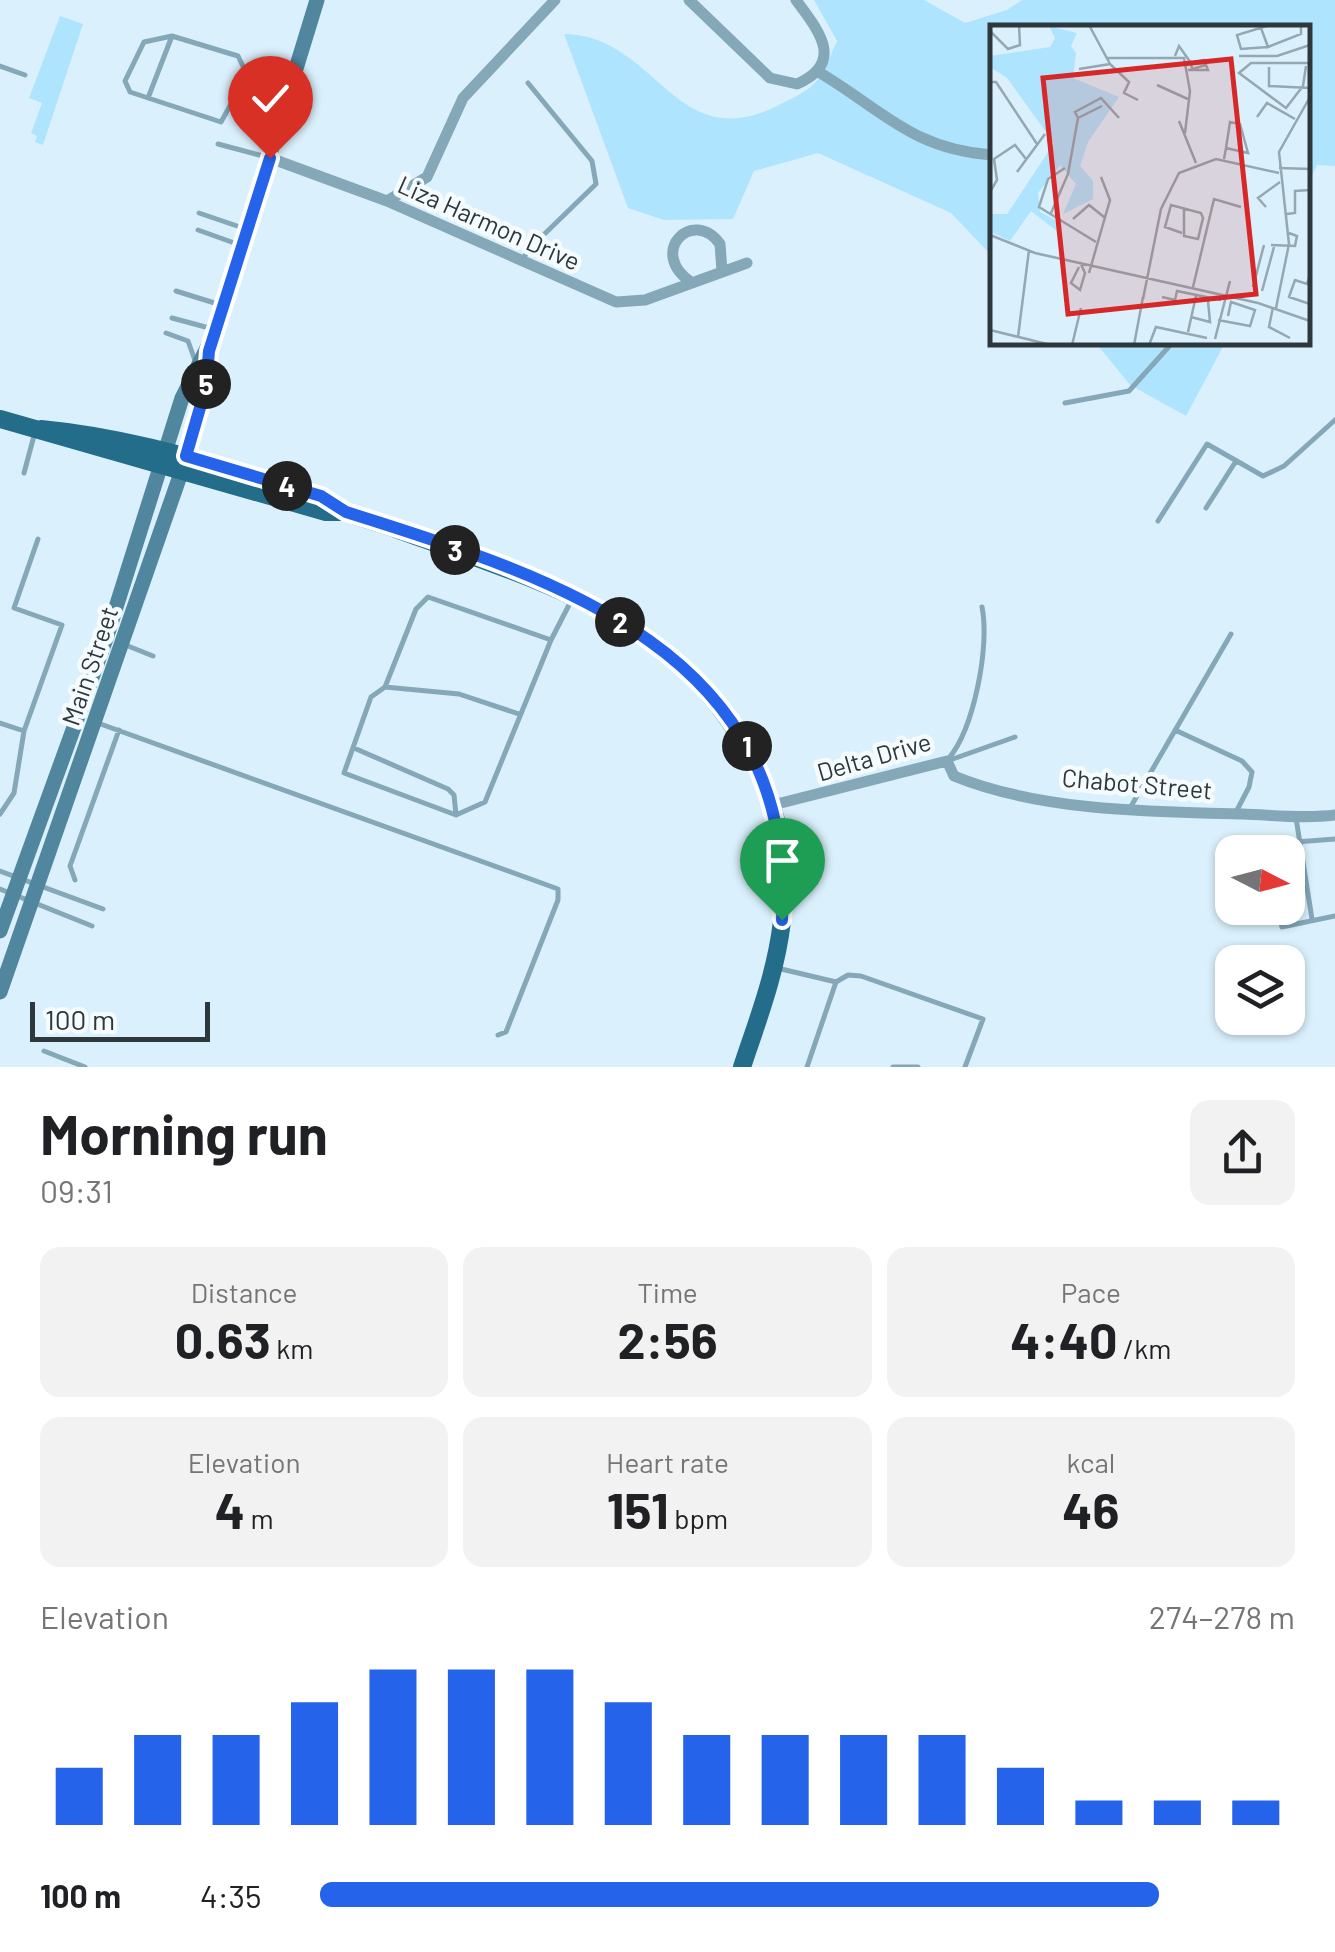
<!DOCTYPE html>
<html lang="en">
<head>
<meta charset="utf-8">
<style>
  :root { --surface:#fff; --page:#f2f2f2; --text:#202124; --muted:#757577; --accent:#2563eb }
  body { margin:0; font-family:Barlow,sans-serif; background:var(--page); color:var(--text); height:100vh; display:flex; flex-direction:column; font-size:38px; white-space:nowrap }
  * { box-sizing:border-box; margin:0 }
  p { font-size:32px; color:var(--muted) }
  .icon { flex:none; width:55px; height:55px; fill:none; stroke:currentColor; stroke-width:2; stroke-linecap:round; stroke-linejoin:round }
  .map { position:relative; height:1067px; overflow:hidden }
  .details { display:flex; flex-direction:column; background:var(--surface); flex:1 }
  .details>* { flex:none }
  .needle { width:65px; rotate:96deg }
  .buttons { position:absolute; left:1215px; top:835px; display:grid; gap:20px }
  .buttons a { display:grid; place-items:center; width:90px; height:90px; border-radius:20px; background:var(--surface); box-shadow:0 2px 8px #0004; font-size:50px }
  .scale { position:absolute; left:30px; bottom:25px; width:180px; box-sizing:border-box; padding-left:10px; border:5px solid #2e383c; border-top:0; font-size:28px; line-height:35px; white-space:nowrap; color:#2e383c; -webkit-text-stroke:8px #f6fbfe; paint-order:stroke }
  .pin { position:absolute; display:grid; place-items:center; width:85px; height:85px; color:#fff; margin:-102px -42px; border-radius:50% 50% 50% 0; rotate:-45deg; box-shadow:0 0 10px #0007 }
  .pin .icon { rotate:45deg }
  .km { position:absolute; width:50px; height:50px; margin:-25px; border-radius:50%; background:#222; color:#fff; font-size:28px; line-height:50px; text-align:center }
  .round { display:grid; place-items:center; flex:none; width:105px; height:105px; border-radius:20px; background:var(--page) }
  .headline { display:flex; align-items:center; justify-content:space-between; height:170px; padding:0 40px }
  h1 { font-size:55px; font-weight:700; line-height:75px }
  .stats { display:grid; grid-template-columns:repeat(3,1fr); gap:15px; height:170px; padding:10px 40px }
  .stats div { display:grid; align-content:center; border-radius:20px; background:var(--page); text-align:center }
  .stats b { font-size:50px; font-weight:700 }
  .stats small { font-size:28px; font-weight:400 }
  .stats p { font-size:28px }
  .chart { height:280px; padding:20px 40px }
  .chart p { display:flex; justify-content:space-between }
  .chart svg { width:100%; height:180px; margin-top:10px; stroke:var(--accent); stroke-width:6 }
  ul { padding:0 40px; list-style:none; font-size:32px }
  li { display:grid; grid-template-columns:160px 120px 1fr; align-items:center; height:75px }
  li i { height:25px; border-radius:12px; background:var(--accent) }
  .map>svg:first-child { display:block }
  .green { fill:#aee4fe }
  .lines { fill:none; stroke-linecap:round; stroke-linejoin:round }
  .lane { stroke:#85a8b9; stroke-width:5 }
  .street { stroke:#85a8b9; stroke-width:11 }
  .secondary { stroke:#50869e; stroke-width:15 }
  .primary { stroke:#236d8b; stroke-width:18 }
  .route-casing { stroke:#fff; stroke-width:20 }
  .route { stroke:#2563eb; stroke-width:12 }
  .labels { text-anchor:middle; stroke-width:9; stroke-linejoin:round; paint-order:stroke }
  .street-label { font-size:25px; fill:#2e383c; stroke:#f6fbfe }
  .inset-road { fill:none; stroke:#95a7b0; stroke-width:2.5 }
  .view { fill:#d62828; fill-opacity:0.15; stroke:#d62828; stroke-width:5 }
  .inset-edge { fill:none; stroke:#2e383c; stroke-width:5 }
</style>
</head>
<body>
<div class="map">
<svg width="1335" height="1067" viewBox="0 0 1335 1067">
  <rect width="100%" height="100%" fill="#daf1fd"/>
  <path class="green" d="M814,0H924L965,23L1007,10L1022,0H1335V166L1317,165L1308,184V28H992V256L951,213L818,153L754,171L733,219L664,220L628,208L564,34C657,35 674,157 777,106C820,85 818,84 837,41Z
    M60,16L83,24L43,145L35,142L37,136L31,133L42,103L29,98Z
    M1096,343H1225L1186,416L1130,385Z"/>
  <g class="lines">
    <path class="lane" d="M0,66L25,75
      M254,89L238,56L172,36L144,42L125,81L130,92L221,122L241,86L285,100
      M148,98L172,36
      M218,144L267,157
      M199,213L243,228
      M198,230L240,245
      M522,261L528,250L596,184L592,161L528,83
      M176,291L221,305
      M172,318L213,329
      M166,333L188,341L196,363
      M1065,403L1129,391L1173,342
      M24,473L35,432
      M1206,508L1236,461
      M1158,521L1207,444L1263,476L1284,466L1335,420
      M551,640L570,603
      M123,644L153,656
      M385,687L416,609L428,597L551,640L485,802L456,815L344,773L371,697L385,687L459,694L519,714
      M95,722L558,889V900L506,1032L498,1035
      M0,723L24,731
      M1175,730L1242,761L1252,772L1249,787L1236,812
      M354,748L448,789L454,795L456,815
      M949,758C974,728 990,646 982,607
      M950,760L1015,737
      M1130,808L1231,634
      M0,814L14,793L24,731L62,625L14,608L38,539
      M1296,818L1312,919
      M1270,852L1269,844L1335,839
      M0,871L103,909
      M75,880L70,866L119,730
      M0,889L92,926
      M1277,908L1282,927L1335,916
      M777,968L836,982L848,975L861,976L983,1019L965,1067
      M44,1051L85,1067
      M807,1067L836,982
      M893,1067H918"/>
    <path class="street" d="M689,0L770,78L797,84C846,62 818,30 796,0
      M817,71C883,110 911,149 992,155
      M270,158L387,201L616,302L645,300L747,263
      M387,201L427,177L463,98L555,0
      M691,282C647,252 693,207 720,244L722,271
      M773,805L947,761L954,776C1039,811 1151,812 1243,814C1273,815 1305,819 1335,815"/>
    <path class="secondary" d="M0,931L106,639L182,398L216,330L317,0
      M0,992L181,473L205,387L208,360"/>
    <path class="primary" d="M0,419L326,512H346
      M41,429C115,436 184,455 255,477C276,484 299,487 320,496C329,500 337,507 346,512C362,519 380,523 396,529C547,584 693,621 763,781C782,826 787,873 782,921C776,973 758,1019 742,1067"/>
  </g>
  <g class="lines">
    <defs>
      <path id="route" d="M270,158L209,351L206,387L186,456L321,496L346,512C557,578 798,653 782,920"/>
    </defs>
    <use href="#route" class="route-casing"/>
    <use href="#route" class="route"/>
  </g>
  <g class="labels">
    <g class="street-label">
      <text transform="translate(489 223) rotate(24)" y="9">Liza Harmon Drive</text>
      <text transform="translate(90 666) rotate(-71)" y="9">Main Street</text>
      <text transform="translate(874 757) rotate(-16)" y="9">Delta Drive</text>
      <text transform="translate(1137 784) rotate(5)" y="9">Chabot Street</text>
    </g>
  </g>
  <g transform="translate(990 25)">
    <rect width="320" height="320" fill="#daf1fd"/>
    <path d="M59,1L87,8L81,21L86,28L83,53L129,72L98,117L90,141L103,156V174L73,189L86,159L70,140L48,168L50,187L65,195L67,206L41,186L20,216L1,207L0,189H17L64,118L17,53L0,42V31L60,22L65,13Z" fill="#aee4fe"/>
    <path class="inset-road" d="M271,3L278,22L311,9V0M0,6L18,24L30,20L29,0M278,22L251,24L247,10L280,0M185,31L189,21L201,38M249,31H287L320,20M116,33H194L200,66L195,108M120,39L139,57L134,68L148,75M316,41L313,61L296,83L249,48L261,38H320M279,42V61L320,63M89,44L120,39L99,0M198,45H218L214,35L201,38L202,44L216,40M0,57H6L47,119M167,60L200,75M267,92L277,78L305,94M88,93L85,87L111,73L129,93M189,96L206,138M234,134L236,123L258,128L250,99L240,97L236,123M75,143L58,154L49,182L106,217M289,143L320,144M27,147L55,109M0,167L7,155L4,134L25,120L36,134M276,182L268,173L290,157M61,188L78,149L88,93L112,81M297,189L305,188V166L320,165M83,194L99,180L114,192M192,208L175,202L181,180L211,188L213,193L208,214L194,211V184M0,210L45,228L268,278L320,296M281,220L305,221L307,211L299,208M89,242L81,258L90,265L95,248L90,237M99,248L120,175L111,152M320,249L317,259L305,255L299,272L320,279M203,262L224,174L251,182M263,262L274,220M272,266L284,222M172,272L185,275L187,266L231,275M153,274L171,184L189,148L226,134L289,148M283,282L279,302L300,313M286,283L299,219L289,127L320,72M201,292L220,297L218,276M228,295L260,301L265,285L241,277L238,291M0,305L61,320M198,307L206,271M28,312L39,225M225,314L240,256M82,320L91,283M144,320L153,272M159,320L166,302L217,313"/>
    <path class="view" d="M241,34L266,269L78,289L53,53Z"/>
    <rect width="320" height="320" class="inset-edge"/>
  </g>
</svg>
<div class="buttons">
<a><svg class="needle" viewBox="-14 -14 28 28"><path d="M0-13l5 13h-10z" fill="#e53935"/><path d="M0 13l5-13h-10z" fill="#757577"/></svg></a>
<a><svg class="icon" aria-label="layers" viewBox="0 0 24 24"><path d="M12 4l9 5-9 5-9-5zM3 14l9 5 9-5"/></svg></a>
</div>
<div class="scale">100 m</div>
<div class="pin" style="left:782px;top:920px;background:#1e9e55"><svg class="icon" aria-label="arrive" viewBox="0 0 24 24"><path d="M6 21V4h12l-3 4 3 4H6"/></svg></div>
<div class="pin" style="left:270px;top:158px;background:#d93025"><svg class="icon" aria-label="check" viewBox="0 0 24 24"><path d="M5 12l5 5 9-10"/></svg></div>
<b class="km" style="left:747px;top:746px">1</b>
<b class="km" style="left:620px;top:622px">2</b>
<b class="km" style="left:455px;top:550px">3</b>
<b class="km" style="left:287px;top:486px">4</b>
<b class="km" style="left:206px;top:384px">5</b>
</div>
<section class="details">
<div class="headline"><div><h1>Morning run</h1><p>09:31</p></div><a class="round"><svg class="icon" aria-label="share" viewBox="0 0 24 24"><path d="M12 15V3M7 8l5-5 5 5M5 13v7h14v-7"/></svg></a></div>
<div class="stats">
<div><p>Distance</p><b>0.63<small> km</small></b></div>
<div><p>Time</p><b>2:56</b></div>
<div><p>Pace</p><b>4:40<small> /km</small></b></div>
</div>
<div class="stats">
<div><p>Elevation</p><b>4<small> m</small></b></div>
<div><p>Heart rate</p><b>151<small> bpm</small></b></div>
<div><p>kcal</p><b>46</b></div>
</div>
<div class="chart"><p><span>Elevation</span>274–278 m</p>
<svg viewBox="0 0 160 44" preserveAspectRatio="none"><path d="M5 44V30M15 44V22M25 44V22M35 44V14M45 44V6M55 44V6M65 44V6M75 44V14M85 44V22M95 44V22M105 44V22M115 44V22M125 44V30M135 44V38M145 44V38M155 44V38"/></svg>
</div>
<ul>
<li><b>100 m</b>4:35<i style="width:86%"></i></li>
</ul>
</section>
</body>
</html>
